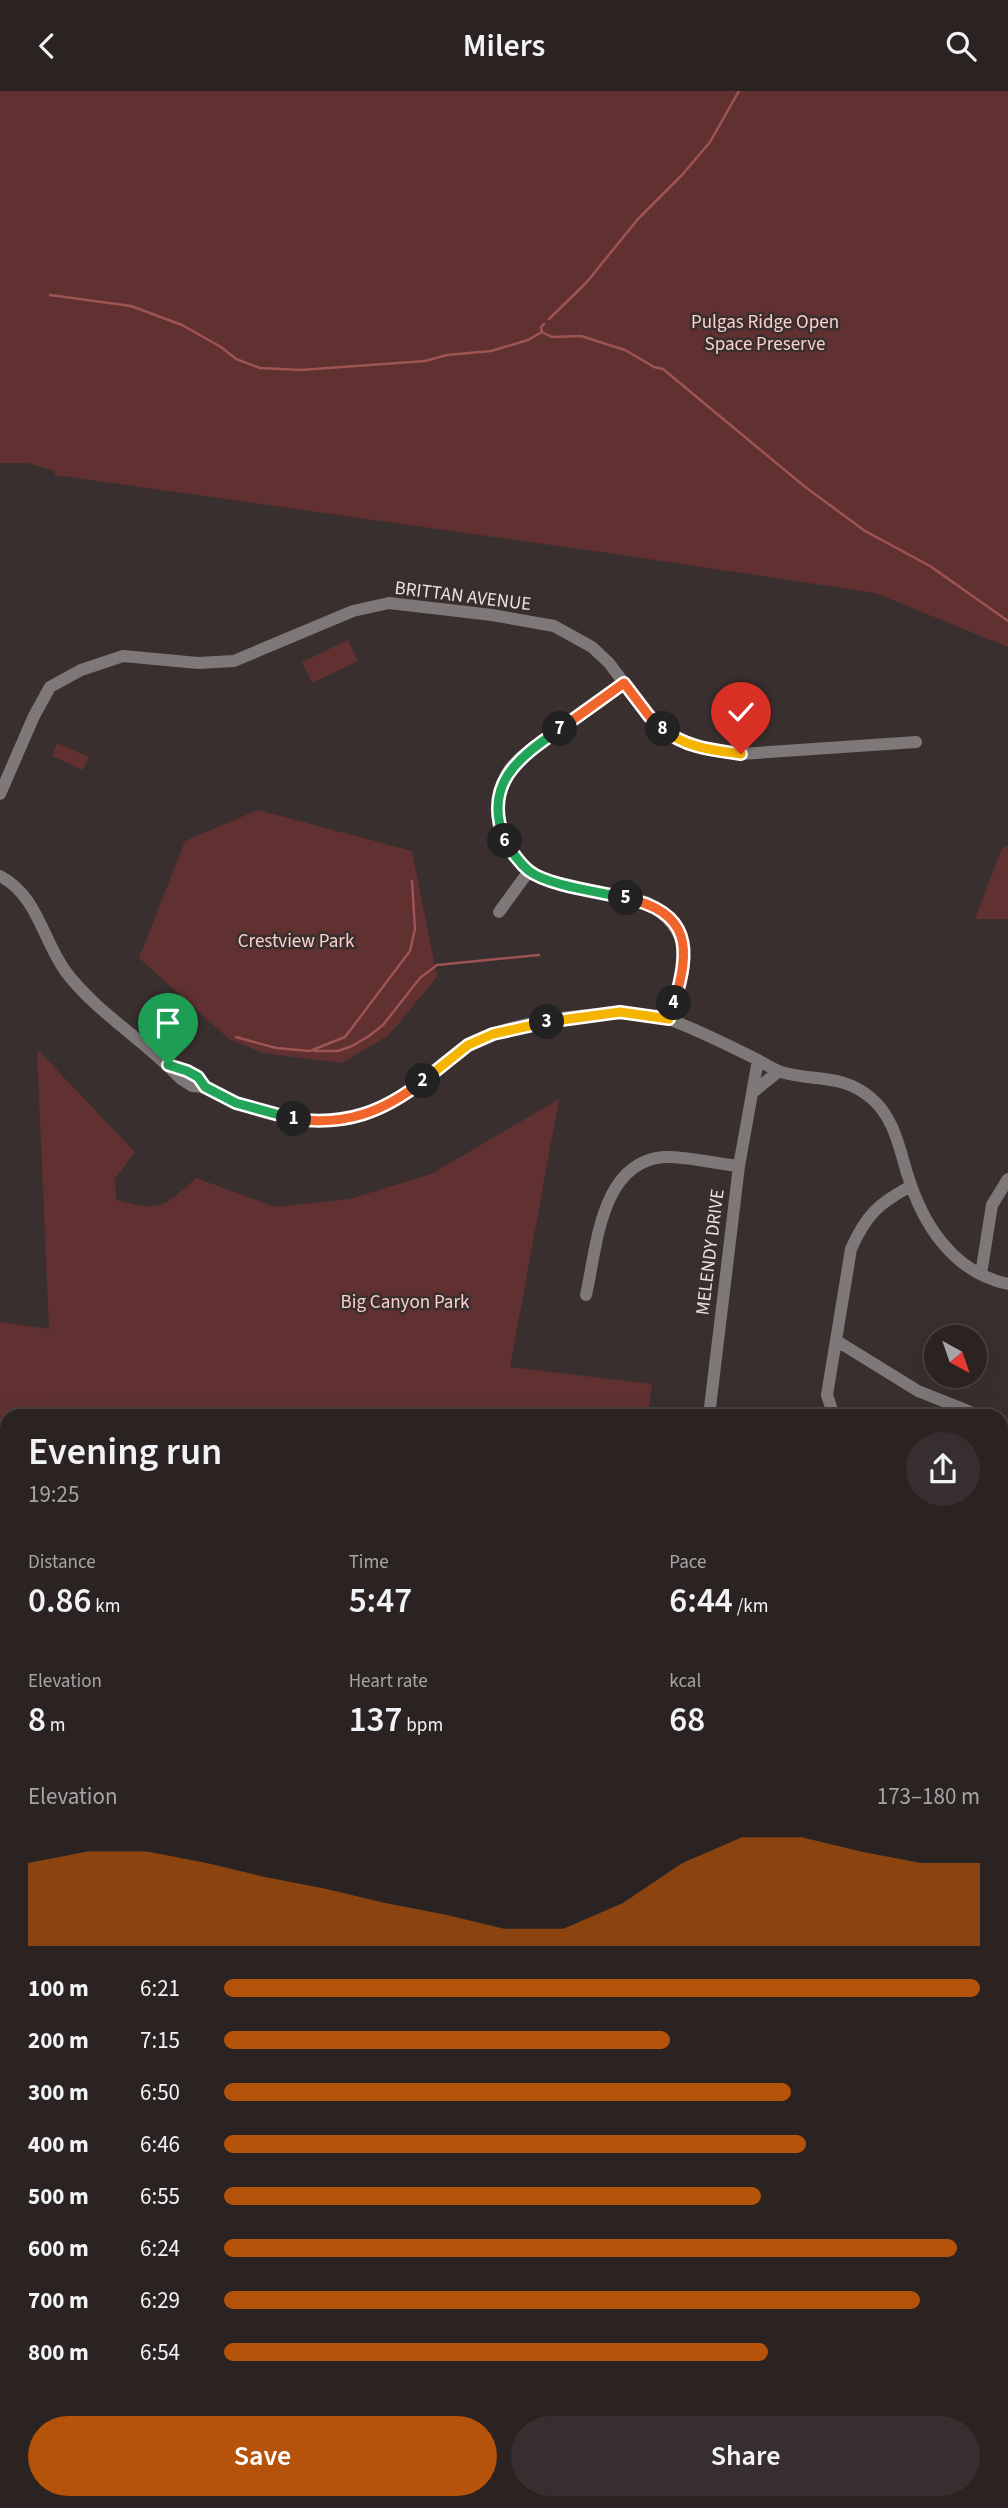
<!DOCTYPE html>
<html lang="en">
<head>
<meta charset="utf-8">
<style>
  :root { --surface:#2b2322; --page:#372f2f; --text:#f1f3f6; --muted:#a6a4a5; --line:#474040; --accent:#b45309 }
  body { margin:0; font-family:"Source Sans 3",sans-serif; background:var(--page); color:var(--text); height:100vh; display:flex; flex-direction:column; font-size:26px; white-space:nowrap }
  * { box-sizing:border-box; margin:0 }
  p { font-size:23px; color:var(--muted) }
  .icon { flex:none; width:38px; height:38px; fill:none; stroke:currentColor; stroke-width:2; stroke-linecap:round; stroke-linejoin:round }
  .map { position:relative; flex:1; overflow:hidden }
  .panel { position:absolute; left:0px; top:1318px; width:1008px; height:1101px; display:flex; flex-direction:column; background:var(--surface); border-radius:21px 21px 0 0; box-shadow:0 7px 28px #0002,0 0 0 2px var(--line) }
  .panel>* { flex:none }
  .needle { width:46px; rotate:140deg }
  .fabs { position:absolute; left:924px; top:1234px; display:grid; gap:14px }
  .fabs a { display:grid; place-items:center; width:63px; height:63px; border-radius:50%; background:var(--surface); box-shadow:0 7px 28px #0002,0 0 0 2px var(--line); font-size:35px }
  .pin { position:absolute; display:grid; place-items:center; width:60px; height:60px; color:#fff; margin:-72px -30px; border-radius:50% 50% 50% 0; rotate:-45deg; box-shadow:0 0 7px #0007 }
  .pin .icon { rotate:45deg }
  .km { position:absolute; width:35px; height:35px; margin:-18px; border-radius:50%; background:#222; color:#fff; font-size:19px; line-height:35px; text-align:center }
  .round { display:grid; place-items:center; flex:none; width:74px; height:74px; border-radius:37px; background:var(--page) }
  .headline { display:flex; align-items:center; justify-content:space-between; height:119px; padding:0 28px }
  h1 { font-size:38px; font-weight:600; line-height:52px }
  .stats { display:grid; grid-template-columns:repeat(3,1fr); gap:10px; height:119px; padding:7px 28px }
  .stats div { display:grid; align-content:center }
  .stats b { font-size:35px; font-weight:600 }
  .stats small { font-size:19px; font-weight:400 }
  .stats p { font-size:19px }
  .chart { height:196px; padding:14px 28px }
  .chart p { display:flex; justify-content:space-between }
  .chart svg { width:100%; height:126px; margin-top:7px; fill:var(--accent); opacity:.7 }
  .button { display:flex; gap:14px; margin-top:auto; padding:14px 28px }
  .button a { flex:1; height:80px; border-radius:42px; background:var(--accent); color:#fff; font-size:28px; font-weight:600; line-height:80px; text-align:center }
  .button a+a { background:var(--page); color:var(--text) }
  ul { padding:0 28px; list-style:none; font-size:23px }
  li { display:grid; grid-template-columns:112px 84px 1fr; align-items:center; height:52px }
  li i { height:18px; border-radius:9px; background:var(--accent) }
  header { display:flex; justify-content:space-between; align-items:center; height:91px; padding:0 28px; background:var(--surface); font-size:32px; font-weight:600 }
  .map>svg:first-child { display:block }
  .green { fill:#603130 }
  .lines { fill:none; stroke-linecap:round; stroke-linejoin:round }
  .stream { stroke:#9d5453; stroke-width:2.5 }
  .minor { stroke:#7e7878; stroke-width:12 }
  .split-1-casing { stroke:#fff; stroke-width:14 }
  .split-2-casing { stroke:#fff; stroke-width:14 }
  .split-3-casing { stroke:#fff; stroke-width:14 }
  .split-4-casing { stroke:#fff; stroke-width:14 }
  .split-5-casing { stroke:#fff; stroke-width:14 }
  .split-6-casing { stroke:#fff; stroke-width:14 }
  .split-7-casing { stroke:#fff; stroke-width:14 }
  .split-8-casing { stroke:#fff; stroke-width:14 }
  .split-9-casing { stroke:#fff; stroke-width:14 }
  .split-1 { stroke:#22a559; stroke-width:9 }
  .split-2 { stroke:#f0652b; stroke-width:9 }
  .split-3 { stroke:#f5b400; stroke-width:9 }
  .split-4 { stroke:#f5b400; stroke-width:9 }
  .split-5 { stroke:#f0652b; stroke-width:9 }
  .split-6 { stroke:#22a559; stroke-width:9 }
  .split-7 { stroke:#22a559; stroke-width:9 }
  .split-8 { stroke:#f0652b; stroke-width:9 }
  .split-9 { stroke:#f5b400; stroke-width:9 }
  .labels { text-anchor:middle; stroke-width:5; stroke-linejoin:round; paint-order:stroke }
  .park-label { font-size:19px; fill:#fbcfcc; stroke:#392f2e }
  .street-label { font-size:19px; fill:#e9e2e2; stroke:#392f2e }
</style>
</head>
<body>
<header><svg class="icon" aria-label="back" viewBox="0 0 24 24"><path d="M15 5l-7 7 7 7"/></svg>Milers<svg class="icon" aria-label="search" viewBox="0 0 24 24"><circle cx="10" cy="10" r="6"/><path d="M15 15l6 6"/></svg></header>
<div class="map">
<svg width="1008" height="2417" viewBox="0 0 1008 2417">
  <rect width="100%" height="100%" fill="#392f2e"/>
  <path class="green" d="M0,0H1008V556L875,502L608,462L55,384V380L28,372H0Z
    M348,549L358,570L312,592L302,571Z
    M57,652L89,666L83,679L52,665Z
    M258,719L412,760L437,886L389,944L342,972L263,962L229,948L139,867L185,750Z
    M1008,755V828H975L1002,757Z
    M37,958L135,1061L115,1088L116,1109C160,1121 163,1117 196,1087L275,1116L350,1108L431,1083L559,1008L510,1276L652,1293L648,1325H7V1782L0,1779V1231L49,1238Z
    M74,2412H173L178,2417H73Z"/>
  <g class="lines">
    <path class="stream" d="M50,204L131,215L182,234L221,256L236,268L260,277L301,279L425,270L447,264L491,260L528,249L542,241L541,236L544,233
      M549,228L586,192L638,128L682,84L710,51L739,0
      M542,241L552,246L581,245L625,259L654,276L663,278L804,395L865,440L930,475L1008,530
      M236,946L276,957L310,960L345,946L410,860L415,838L412,790
      M314,960H338L352,955L369,945L383,934L420,887L437,874L539,864"/>
    <path class="minor" d="M624,591C601,608 578,625 554,641C539,653 521,663 509,679C499,694 496,718 500,736C506,760 522,776 543,788L646,811C700,843 685,878 669,928
      M0,703L34,625L50,596L81,579L123,565L198,572L234,570L353,520L389,512L492,524L554,535L592,556L609,572L649,625L674,647L704,658L741,663L916,651
      M0,785C38,805 42,848 66,881C98,923 146,950 181,988L192,995L205,996
      M499,821L529,780
      M168,974C178,977 189,979 197,986C201,989 203,994 208,997C245,1021 295,1032 339,1029C391,1025 425,984 465,956C505,929 625,913 671,929C700,940 730,955 758,969C765,973 773,978 781,981C814,991 841,982 871,1007C893,1025 899,1055 907,1082C922,1132 952,1181 1008,1193
      M752,1002L779,980
      M981,1183L992,1114L1008,1088
      M586,1204C597,1156 600,1071 664,1066C688,1065 715,1073 739,1075
      M837,1250L918,1300L981,1325
      M709,1325L739,1075L758,969
      M834,1325L827,1304L851,1158C866,1124 879,1112 911,1095
      M1001,1333L1008,1336
      M1001,1361L1008,1347
      M0,1858L7,1862
      M1001,2087L1008,2098
      M1001,2355V2376
      M0,2412L20,2414
      M286,2412L306,2417
      M525,2412L547,2417
      M728,2412L730,2417
      M903,2412L907,2417
      M939,2412L943,2417
      M998,2412L999,2417
      M251,2417L254,2412
      M441,2417L450,2412
      M762,2417L764,2412"/>
  </g>
  <g class="lines">
    <defs>
      <path id="split-1" d="M168,974L187,980L198,986L205,996L236,1012L294,1028"/>
      <path id="split-2" d="M294,1028C346,1035 383,1021 423,990"/>
      <path id="split-3" d="M423,990L468,954L493,943L547,931"/>
      <path id="split-4" d="M547,931L620,921L669,928L674,912"/>
      <path id="split-5" d="M626,807C691,821 691,858 674,912"/>
      <path id="split-6" d="M505,750C512,761 519,772 529,780C549,795 601,801 626,807"/>
      <path id="split-7" d="M505,750C482,693 518,667 560,638"/>
      <path id="split-8" d="M560,638L624,592L649,625L663,638"/>
      <path id="split-9" d="M663,638C686,657 713,659 741,663"/>
    </defs>
    <use href="#split-1" class="split-1-casing"/>
    <use href="#split-2" class="split-2-casing"/>
    <use href="#split-3" class="split-3-casing"/>
    <use href="#split-4" class="split-4-casing"/>
    <use href="#split-5" class="split-5-casing"/>
    <use href="#split-6" class="split-6-casing"/>
    <use href="#split-7" class="split-7-casing"/>
    <use href="#split-8" class="split-8-casing"/>
    <use href="#split-9" class="split-9-casing"/>
    <use href="#split-1" class="split-1"/>
    <use href="#split-2" class="split-2"/>
    <use href="#split-3" class="split-3"/>
    <use href="#split-4" class="split-4"/>
    <use href="#split-5" class="split-5"/>
    <use href="#split-6" class="split-6"/>
    <use href="#split-7" class="split-7"/>
    <use href="#split-8" class="split-8"/>
    <use href="#split-9" class="split-9"/>
  </g>
  <g class="labels">
    <g class="park-label">
      <text x="765" y="237">Pulgas Ridge Open<tspan x="765" dy="22">Space Preserve</tspan></text>
      <text x="296" y="856">Crestview Park</text>
      <text x="405" y="1217">Big Canyon Park</text>
    </g>
    <g class="street-label">
      <text transform="translate(463 504) rotate(7)" y="7">BRITTAN AVENUE</text>
      <text transform="translate(709 1161) rotate(-83)" y="7">MELENDY DRIVE</text>
    </g>
  </g>
</svg>
<div class="fabs">
<a><svg class="needle" viewBox="-14 -14 28 28"><path d="M0-13l5 13h-10z" fill="#e53935"/><path d="M0 13l5-13h-10z" fill="#a6a4a5"/></svg></a>
</div>
<div class="pin" style="left:168px;top:974px;background:#1e9e55"><svg class="icon" aria-label="arrive" viewBox="0 0 24 24"><path d="M6 21V4h12l-3 4 3 4H6"/></svg></div>
<div class="pin" style="left:741px;top:663px;background:#d93025"><svg class="icon" aria-label="check" viewBox="0 0 24 24"><path d="M5 12l5 5 9-10"/></svg></div>
<b class="km" style="left:294px;top:1028px">1</b>
<b class="km" style="left:423px;top:990px">2</b>
<b class="km" style="left:547px;top:931px">3</b>
<b class="km" style="left:674px;top:912px">4</b>
<b class="km" style="left:626px;top:807px">5</b>
<b class="km" style="left:505px;top:750px">6</b>
<b class="km" style="left:560px;top:638px">7</b>
<b class="km" style="left:663px;top:638px">8</b>
<section class="panel">
<div class="headline"><div><h1>Evening run</h1><p>19:25</p></div><a class="round"><svg class="icon" aria-label="share" viewBox="0 0 24 24"><path d="M12 15V3M7 8l5-5 5 5M5 13v7h14v-7"/></svg></a></div>
<div class="stats">
<div><p>Distance</p><b>0.86<small> km</small></b></div>
<div><p>Time</p><b>5:47</b></div>
<div><p>Pace</p><b>6:44<small> /km</small></b></div>
</div>
<div class="stats">
<div><p>Elevation</p><b>8<small> m</small></b></div>
<div><p>Heart rate</p><b>137<small> bpm</small></b></div>
<div><p>kcal</p><b>68</b></div>
</div>
<div class="chart"><p><span>Elevation</span>173–180 m</p>
<svg viewBox="0 0 160 44" preserveAspectRatio="none"><path d="M0 44V15L10 11L20 11L30 15L40 20L50 24L60 29L70 33L80 38L90 38L100 29L110 15L120 6L130 6L140 11L150 15L160 15V44z"/></svg>
</div>
<ul>
<li><b>100 m</b>6:21<i style="width:100%"></i></li>
<li><b>200 m</b>7:15<i style="width:59%"></i></li>
<li><b>300 m</b>6:50<i style="width:75%"></i></li>
<li><b>400 m</b>6:46<i style="width:77%"></i></li>
<li><b>500 m</b>6:55<i style="width:71%"></i></li>
<li><b>600 m</b>6:24<i style="width:97%"></i></li>
<li><b>700 m</b>6:29<i style="width:92%"></i></li>
<li><b>800 m</b>6:54<i style="width:72%"></i></li>
</ul>
<div class="button"><a>Save</a><a>Share</a></div>
</section>
</div>
</body>
</html>
